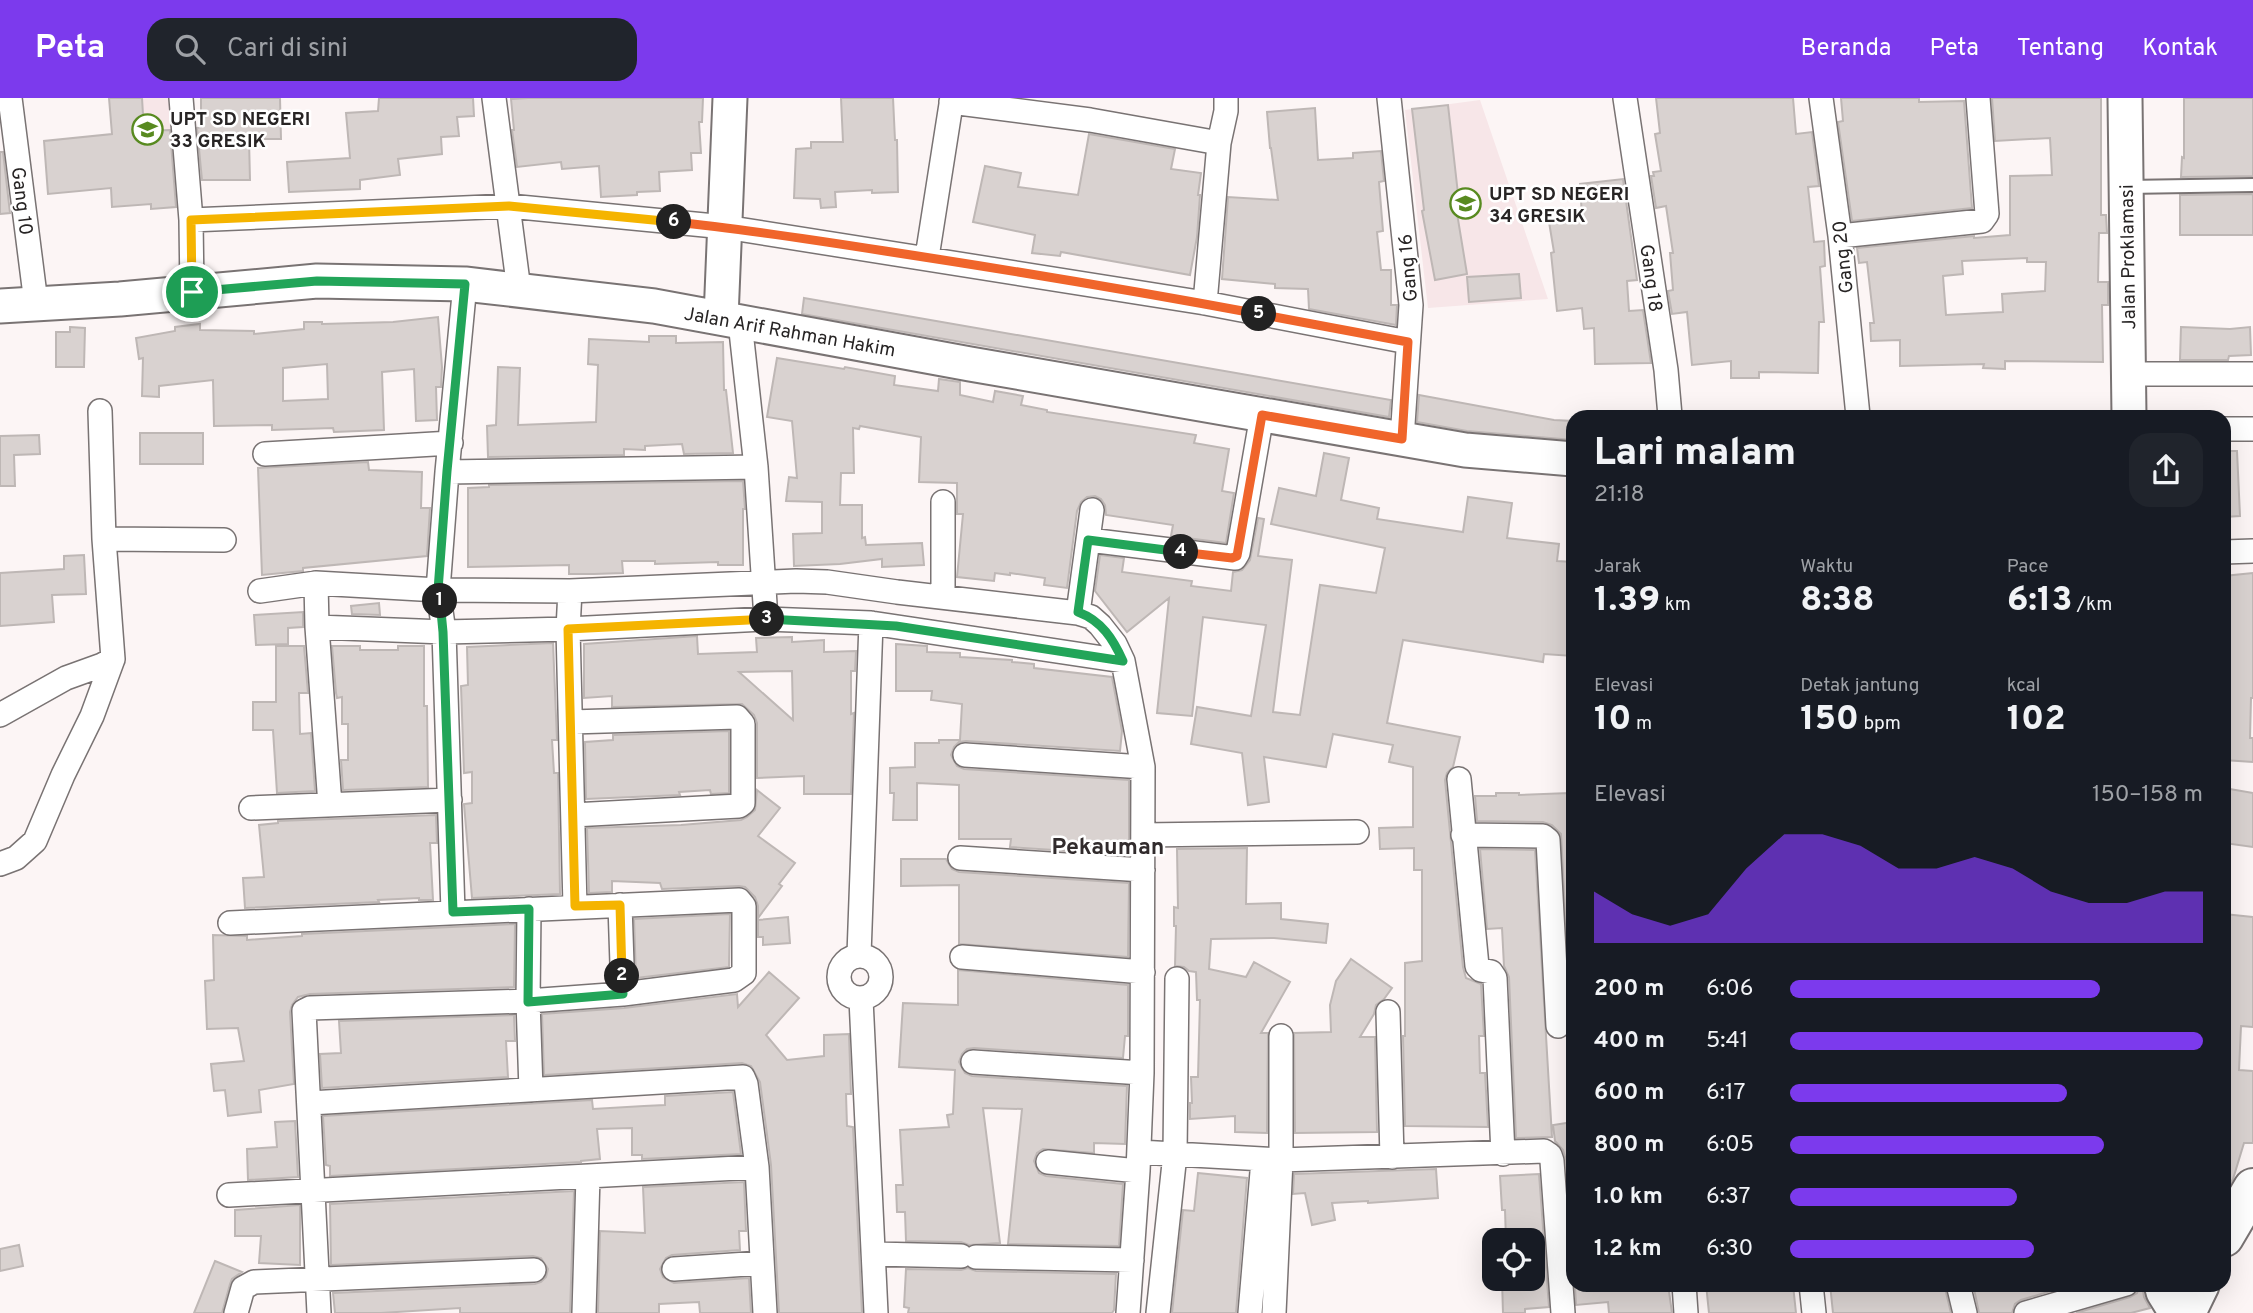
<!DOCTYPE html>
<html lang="id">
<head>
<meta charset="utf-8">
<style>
  :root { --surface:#171b24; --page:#20242c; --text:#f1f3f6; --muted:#9ea1a6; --accent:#7c3aed }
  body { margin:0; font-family:Overpass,sans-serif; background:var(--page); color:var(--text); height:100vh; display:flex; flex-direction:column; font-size:26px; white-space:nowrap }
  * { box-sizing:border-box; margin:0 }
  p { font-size:23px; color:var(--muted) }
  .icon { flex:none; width:38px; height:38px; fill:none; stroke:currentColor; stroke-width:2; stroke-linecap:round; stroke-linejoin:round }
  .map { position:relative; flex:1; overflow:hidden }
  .side { position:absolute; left:1566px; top:312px; width:665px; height:882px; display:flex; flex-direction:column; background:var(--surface); border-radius:21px; box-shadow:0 7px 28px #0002 }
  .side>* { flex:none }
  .buttons { position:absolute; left:1482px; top:1130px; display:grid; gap:14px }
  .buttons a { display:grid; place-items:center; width:63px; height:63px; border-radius:14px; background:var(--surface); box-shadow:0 7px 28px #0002; font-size:35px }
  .pin { position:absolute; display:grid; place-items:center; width:60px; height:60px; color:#fff; margin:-30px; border:4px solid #fff; border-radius:50%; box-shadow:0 2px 7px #0007 }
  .km { position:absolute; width:35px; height:35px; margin:-18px; border-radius:50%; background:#222; color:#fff; font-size:19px; line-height:35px; text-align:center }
  .round { display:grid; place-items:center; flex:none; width:74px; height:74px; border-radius:21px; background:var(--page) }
  .summary { display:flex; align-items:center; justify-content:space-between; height:119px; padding:0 28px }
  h1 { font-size:38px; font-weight:800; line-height:52px }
  .stats { display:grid; grid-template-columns:repeat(3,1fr); gap:10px; height:119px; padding:7px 28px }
  .stats div { display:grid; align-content:center }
  .stats b { font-size:35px; font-weight:800 }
  .stats small { font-size:19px; font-weight:400 }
  .stats p { font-size:19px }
  .chart { height:196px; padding:14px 28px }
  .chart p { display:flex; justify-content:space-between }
  .chart svg { width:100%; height:126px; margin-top:7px; fill:var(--accent); opacity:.7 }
  ul { padding:0 28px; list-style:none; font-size:23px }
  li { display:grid; grid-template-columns:112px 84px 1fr; align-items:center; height:52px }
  li i { height:18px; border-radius:9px; background:var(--accent) }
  header { display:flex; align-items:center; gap:42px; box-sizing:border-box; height:98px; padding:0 35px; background:var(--accent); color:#fff }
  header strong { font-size:33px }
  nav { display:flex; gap:38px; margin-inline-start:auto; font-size:24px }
  .search { width:490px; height:63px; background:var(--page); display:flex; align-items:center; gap:18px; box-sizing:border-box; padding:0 24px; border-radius:21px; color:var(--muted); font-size:26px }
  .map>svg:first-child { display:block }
  .built { fill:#f7e6e8 }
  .building { fill:#d9d2d0; stroke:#beb7b5; stroke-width:2; fill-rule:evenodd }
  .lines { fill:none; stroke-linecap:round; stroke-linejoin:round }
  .lane-casing { stroke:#797373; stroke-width:16 }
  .street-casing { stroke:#797373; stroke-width:26 }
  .secondary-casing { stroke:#797373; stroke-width:37 }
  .highway-casing { stroke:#797373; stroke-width:42 }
  .lane { stroke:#fff; stroke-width:12 }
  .street { stroke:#fff; stroke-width:23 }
  .secondary { stroke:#fff; stroke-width:33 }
  .highway { stroke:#fff; stroke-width:38 }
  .split-1-casing { stroke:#fff; stroke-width:14 }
  .split-2-casing { stroke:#fff; stroke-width:14 }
  .split-3-casing { stroke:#fff; stroke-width:14 }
  .split-4-casing { stroke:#fff; stroke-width:14 }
  .split-5-casing { stroke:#fff; stroke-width:14 }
  .split-6-casing { stroke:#fff; stroke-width:14 }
  .split-7-casing { stroke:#fff; stroke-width:14 }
  .split-1 { stroke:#22a559; stroke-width:9 }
  .split-2 { stroke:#22a559; stroke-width:9 }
  .split-3 { stroke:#f5b400; stroke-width:9 }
  .split-4 { stroke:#22a559; stroke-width:9 }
  .split-5 { stroke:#f0652b; stroke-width:9 }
  .split-6 { stroke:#f0652b; stroke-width:9 }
  .split-7 { stroke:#f5b400; stroke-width:9 }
  .labels { text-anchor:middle; stroke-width:5; stroke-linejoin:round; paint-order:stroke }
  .poi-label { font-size:19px; font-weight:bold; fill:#272424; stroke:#fff; text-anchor:start }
  .street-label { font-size:19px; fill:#272424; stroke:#fff }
  .quarter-label { font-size:23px; font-weight:bold; fill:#312b2c; stroke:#fff }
</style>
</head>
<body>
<header>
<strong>Peta</strong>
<div class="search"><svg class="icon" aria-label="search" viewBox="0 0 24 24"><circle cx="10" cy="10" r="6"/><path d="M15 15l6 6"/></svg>Cari di sini</div>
<nav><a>Beranda</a><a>Peta</a><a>Tentang</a><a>Kontak</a></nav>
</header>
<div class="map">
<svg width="2253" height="1215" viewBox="0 0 2253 1215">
  <rect width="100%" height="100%" fill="#fcf5f5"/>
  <path class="built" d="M111,0H179L185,63L116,67Z
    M1480,2L1548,201L1428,210L1405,12Z"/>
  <path class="building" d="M109,0H142L144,33L170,32L176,109L151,111V106L112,109L111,90L48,96L44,43L112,36Z
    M201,0H280L281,41H249L250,82H202L197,30L201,29Z
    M379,0H473L474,18L457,19L459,38L441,39L442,56L398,61L400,77L360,82V91L289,94L287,64L350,60L346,15L378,13Z
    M528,0H703L702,24H699L701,55H691L692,72L659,74L660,93L637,94V97L601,99L599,68L562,71L561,64L517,69L512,32H514L511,1Z
    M841,0H893L895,42H897L898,94L872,95V92L835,94L836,109L821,110L820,101L794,100L796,51L811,50V44H843Z
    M1656,0H1793L1796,36L1812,34L1819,88L1808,89L1814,144L1824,143L1825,168L1820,169L1824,224H1819L1818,275L1759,274V280H1731V263L1692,267L1687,214L1672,216L1668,193L1673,192L1670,155H1673L1666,108L1656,110L1651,78H1654L1653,74L1661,73L1655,36L1660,35Z
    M1841,0H1919V4L1964,3L1972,110L1852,123L1838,24L1843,23Z
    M1992,0H2101V117H2106L2107,135H2099L2098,184H2108V207H2102L2103,264L2005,263V271L1983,270L1984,266L1900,268V242L1871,243L1870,225H1874L1867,164L1859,165L1857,150L1974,138V140L2010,137V78L2052,77L2050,40L1995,43ZM2027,160V164H2046L2045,193L2002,196L2003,214L1946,217L1943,178L1963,176L1962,163Z
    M2184,0H2253V78L2181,79L2182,59L2184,60Z
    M1448,7L1458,96L1454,97L1467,176L1435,182L1422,113L1424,112L1412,11Z
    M1315,10L1318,62L1353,60V55L1381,53L1384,83L1379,84L1383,133L1377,134L1381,172H1391V207H1397L1396,227L1309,211L1308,191L1275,190V186L1222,181L1228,99L1278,102L1271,50H1270L1267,14Z
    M1089,36L1175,51L1171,71L1201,75L1198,97H1200L1197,139L1190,177L1061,154L1060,158L1032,155L1035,137L973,124L985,68L1021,75L1018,89L1078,97Z
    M0,54H3L10,115L0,116Z
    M1623,81L1637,182L1627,183L1629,213L1643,212L1651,265L1595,266L1594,230L1584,231L1582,210L1557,213L1551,155L1554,154L1549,124L1582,119L1580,86Z
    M2253,96V137H2180V97Z
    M1519,176L1521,200L1469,204L1467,179Z
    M804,200L1391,302L1389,319L802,216Z
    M438,219L442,269L441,289H436L437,322L416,323L414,271L382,274L384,332L334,334L333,330L272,332V327L214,328L213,282L159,288V299L142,298L143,260L139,261L136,240L175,233V229L200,226V232L254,233V236L304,231V224H322V226L393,224ZM327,266L328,301L283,303V270Z
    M70,229L85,230L84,269H56V234H70Z
    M2181,229L2230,231L2250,229L2251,257L2229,258L2228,262H2180Z
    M649,238H676V245L723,244L724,292H726L733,355L684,356L682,346L645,348V352L624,351V357L488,359L487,328L496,327L498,269L520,270L518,327L596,324L598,267L588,266L589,241L649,244Z
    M777,260L844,271L845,269L895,278L894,287L938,293L939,281L960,284V297L993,304L995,293L1023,298L1021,307L1047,312V314L1196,337L1194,345L1229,351L1222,393L1234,395L1226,445L1171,438L1173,427L1106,417L1105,407L1101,401L1095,398L1087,399L1081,404L1077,413L1067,490L1044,487L1045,480L1010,475V477L995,475L994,483L957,479L963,416H957V385L919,384L921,339L860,328L859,331L853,330L854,375H841L840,407H862V440L865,439L866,447L922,445L924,467L882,469V461L840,466L794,468L793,436L822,435V404L786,403L789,379L797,380L792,323L767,319Z
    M1419,297L1554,322L1573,323V342L1467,333L1417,324Z
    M140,335H203V366H140Z
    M39,337L40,356L14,357L15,388H0V338Z
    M2224,353H2237L2240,418L2224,419Z
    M1324,355L1349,360L1341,402L1379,410L1377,421L1463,434L1468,399L1512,405L1507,440L1559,446L1557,463L1573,464V558L1544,556L1543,564L1403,542L1387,625L1460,639L1453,669L1447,675L1445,682L1463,869L1466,880L1481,886L1484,938H1479L1480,975H1485L1488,1029L1405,1028L1403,938H1405V865L1422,863V772H1414V750L1380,751L1379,730L1413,729V669L1389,664L1393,647L1333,636L1326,669L1264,659L1269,704L1248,707L1242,655L1191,646L1197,609L1251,618L1266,527L1203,519L1192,618L1157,615L1169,500L1127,534L1095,493L1100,457L1124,460L1122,474L1192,483L1191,488L1231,493L1233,474L1242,472L1250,462L1258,420L1264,421L1258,458L1292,462L1273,614L1300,617L1320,487L1376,495L1385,450L1271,426L1279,390L1316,398Z
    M368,364L369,372L422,374L421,410H430L427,458L303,470V473L262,477L258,370Z
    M743,383L745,411H743V467H718V464L655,466V463H622L623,475L594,476H569V467L468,469V390L489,389V387Z
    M84,457L86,496L52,497L54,524L0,528V475L64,471V458Z
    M2253,475V600H2251L2250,640H2253V664L2224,662V478Z
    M379,505L380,517L352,516L351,508Z
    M303,514V529L288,530V546L256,547L254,517Z
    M697,538L698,556L757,554L756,540L792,539V544L824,542V554L856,553L855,573H851V616L854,615L851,696H804V678L757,680V625L754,617L742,606L612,609V598L584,600V546ZM792,573L793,622L739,574Z
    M553,545L557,642H552L554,675H558L560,796L472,800L464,706L472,705V674L464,675L461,588L468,587L467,549Z
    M896,546L927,548V554L960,555V559L1012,562V564L1034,566V570L1112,579L1122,633L1120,653L966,643L959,644L954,649L951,657L957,668L964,671L1129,682V757L1010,749L1011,741H959V687L917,685V722H893L894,695H890V670L915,669V645H939V642H960L962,606L931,602L932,593H896Z
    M276,548H304L308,595H299L300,636L311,635L315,693L277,695L273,632H253V604H276Z
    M332,548H360V552H398V548H424V608H427L428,689L343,692L341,662H348V626H342V599L337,600L336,595Z
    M729,633V695L711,696L710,692L679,694L680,697L586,701L585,644L613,642V637Z
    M2224,690L2253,695V749L2224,745Z
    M757,692L780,710L758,738L795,765L779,786L782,788L758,820V808L755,799L745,789L739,788L662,791L660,785L612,783V794L589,795L587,730L681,727L741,722L747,719L755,712Z
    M1496,695H1519V697L1569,695L1570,731H1573V933H1571L1561,736L1552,727L1543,724L1477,723L1475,698H1496Z
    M436,717L437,745H430L433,802H419V800L378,802L379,804L245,810L243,780L264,779L259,727L278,725V723Z
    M1247,750L1246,806L1281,805V821L1328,826L1326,845L1274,840L1211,841L1209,871L1246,879L1254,864L1290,884L1261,935H1268L1267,1035L1235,1034V1018L1190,1021V1005H1192L1191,979H1198L1200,902H1197L1196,874L1189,873L1184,869L1175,868L1176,828H1174V809L1178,810L1177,751Z
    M1480,751L1535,752L1552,1039L1516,1040L1509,879L1504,868L1502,830L1487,831Z
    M901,761H946L952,771L959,774L1129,785L1128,859L959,846V787L901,788Z
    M730,816L729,869L636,880L634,821Z
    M2224,816L2253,819V929L2241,928L2239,972L2253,973V1045H2244L2233,1081L2224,1096Z
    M788,819L790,845L763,847V839H758V822Z
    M515,826L514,889L310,896L298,899L292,907L290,914L294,986L259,992L261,1014L228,1018L225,992L214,993L211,966L244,963L238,930L207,931L205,883L214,882L213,837L247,838V842L302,838V836Z
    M1351,861L1392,890L1384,901L1376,907L1374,916L1360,939H1375L1377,1034L1295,1035L1294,935L1331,934L1330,907L1336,883Z
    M958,872L1128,887V938H1125L1123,960L974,950L967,951L962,956L959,964L965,975L972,978L1127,988L1125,1046L1094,1045V1055L1043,1051L1037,1055L1034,1063L1039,1075L1046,1078L1123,1086L1119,1148L1008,1146L1022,1011L983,1010L1000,1145L969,1147L961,1144L906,1143L905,1114H897L896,1087H903L900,1032L949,1029L947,1017L953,1016L955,972L899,969L903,905L958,907Z
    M769,874L799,900L766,937L787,962L824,958V937L849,936L851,996H846L847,1028L853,1029L862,1215H779L771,1067L760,984L751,968L742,965L544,977L542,916L624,910L737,896L738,909Z
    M514,917L515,943H506L508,979L322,990L320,956L341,955L339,923Z
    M733,994L741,1056L642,1061V1057H632V1030L597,1031L600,1061L581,1063V1064L330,1078V1068L326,1067L323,1018L592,1002L593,1011L644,1008L665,1007V998Z
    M295,1023L298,1079L248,1082L247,1051L277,1049L275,1024Z
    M1573,1024V1108L1569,1109L1566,1062L1563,1052L1555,1043L1553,1027Z
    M1436,1071L1438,1100L1368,1105V1103L1332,1105L1335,1122L1312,1127L1305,1095L1293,1096L1294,1076Z
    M1198,1075L1247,1080L1236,1215H1172L1183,1112L1194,1113Z
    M1539,1076L1549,1209L1525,1211V1215H1503L1502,1181H1533V1143H1506L1505,1112H1502L1500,1078Z
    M744,1084L746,1133H739L740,1152L672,1157L666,1160L660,1171L663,1179L674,1185L749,1180L751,1215H700L699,1204L659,1206V1215H598L600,1133L645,1135L643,1089Z
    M574,1093L570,1215H460V1210L381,1215H335L333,1195L535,1186L541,1184L546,1179L548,1171L541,1160L533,1158L331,1167L330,1106Z
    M300,1107V1167L259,1165L261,1138H235V1112Z
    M19,1147L23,1168L0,1173V1151Z
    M215,1163L242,1174L232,1181L230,1186L222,1215H194Z
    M968,1170L976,1173L1116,1176L1114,1212L1112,1215H908L909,1210L904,1209L906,1171L961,1172Z
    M1592,1186H1668L1672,1215H1609L1608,1204L1576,1207L1575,1189Z
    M1706,1186H1748V1192L1793,1187L1796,1215H1709Z
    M1830,1186H1944L1951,1215H1833Z
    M1973,1186H2074L2021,1202L2015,1206L2012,1215H1979Z
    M2140,1186H2142L2144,1199L2150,1210L2131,1215H2076L2130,1199L2137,1195Z"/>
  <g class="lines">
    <defs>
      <path id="lane" d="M2126,89L2253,87"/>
      <path id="street" d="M10,0L36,205
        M181,0L191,122L192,194
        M494,0L519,192
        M1389,0L1411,207L1402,341
        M1625,0L1666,272L1670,318
        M1821,0L1840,138L1858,318
        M951,4L1090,22L1219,45
        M191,122L509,108L725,129L1205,205L1408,244
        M1840,138L1982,123L1987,116L1978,0
        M927,159L952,0
        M1205,205L1219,45L1226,13V0
        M740,224L756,369L766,521
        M2128,276H2253
        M2224,331H2253
        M265,356L451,345
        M447,374L756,369
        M104,441L224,442
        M1089,442L1235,460L1238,455L1262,317
        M2224,454L2253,453
        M316,485L317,529L330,707
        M260,493L316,485L438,492L570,493L796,483L827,484L897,494L1078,515L1091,519L1100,527L1115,546L1123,563L1143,669L1142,975L1138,1073L1128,1215
        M570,493L568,531L575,809
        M943,498V404
        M1078,515L1092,412
        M317,529L444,534L568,531L766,521L871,525L1123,563
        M0,617L66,580L102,567L113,561L104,441L100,313
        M571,624L737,619L743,626V705L739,708L573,717
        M965,657L1143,669
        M1459,681L1477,868L1481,872L1491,874L1495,880L1503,1056
        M251,710L450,702
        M1143,737L1357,734
        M1463,737L1543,738L1548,742L1558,928
        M960,760L1143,772
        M0,766L16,760L35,743L63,677L92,618L113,561
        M620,807L623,896
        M529,811L528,903L531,992
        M453,814L444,534L438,492L447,374L465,186
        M230,825L739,802L744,808V875L734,882L623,896L528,903L310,910L304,913L319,1215
        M859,857L871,525
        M839 879a21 21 0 1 1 42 0a21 21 0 1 1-42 0Z
        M962,859L1143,874
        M861,901L876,1215
        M1388,914L1392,1059
        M973,964L1142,975
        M310,1005L743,979L746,986L757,1069L765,1215
        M1139,1054L1281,1062L1544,1053L1550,1057L1552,1063L1563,1215
        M1048,1064L1138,1073
        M229,1097L757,1069
        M874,1156L961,1158
        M976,1159L1132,1162
        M674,1171L762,1165
        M1684,1186L1686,1215
        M1811,1186L1814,1215
        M1958,1186L1965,1215
        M236,1215L243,1190L254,1184L534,1172
        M584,1215L588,1078
        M1158,1215L1175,1056L1177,881
        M1250,1215L1263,1062
        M1274,1215L1281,1062V938
        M2026,1215L2126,1186"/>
      <path id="secondary" d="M2125,0L2129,318
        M0,208L120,201L317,183L465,186L654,208L970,266L1465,352L1573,361
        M721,220L730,0
        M2161,1186L2163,1194L2176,1215"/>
      <path id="highway" d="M2224,1139L2253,1090
        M2186,1215L2200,1186"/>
    </defs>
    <use href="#lane" class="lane-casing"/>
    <use href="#street" class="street-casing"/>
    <use href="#secondary" class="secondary-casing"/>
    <use href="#highway" class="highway-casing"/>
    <use href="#lane" class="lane"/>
    <use href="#street" class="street"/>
    <use href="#secondary" class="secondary"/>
    <use href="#highway" class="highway"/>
  </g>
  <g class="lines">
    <defs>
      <path id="split-1" d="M192,194L317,183L465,186L447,373L438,492L440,503"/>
      <path id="split-2" d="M440,503L443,534L453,814L529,811L528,904L623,896L622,878"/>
      <path id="split-3" d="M622,878L620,807L575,808L568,531L767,521"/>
      <path id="split-4" d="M767,521L896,528L1123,563C1113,541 1102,523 1078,514L1088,442L1181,454"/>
      <path id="split-5" d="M1181,454L1232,460L1237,458L1262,317L1402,341L1408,244L1259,216"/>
      <path id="split-6" d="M674,124C745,131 815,142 885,153C1010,172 1135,193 1259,216"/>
      <path id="split-7" d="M192,194L191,122L509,108L674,124"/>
    </defs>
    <use href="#split-1" class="split-1-casing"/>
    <use href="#split-2" class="split-2-casing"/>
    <use href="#split-3" class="split-3-casing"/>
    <use href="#split-4" class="split-4-casing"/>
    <use href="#split-5" class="split-5-casing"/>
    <use href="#split-6" class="split-6-casing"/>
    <use href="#split-7" class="split-7-casing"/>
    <use href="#split-1" class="split-1"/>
    <use href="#split-2" class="split-2"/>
    <use href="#split-3" class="split-3"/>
    <use href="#split-4" class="split-4"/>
    <use href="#split-5" class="split-5"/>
    <use href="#split-6" class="split-6"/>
    <use href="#split-7" class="split-7"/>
  </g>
  <defs>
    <symbol id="school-ring" viewBox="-11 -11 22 22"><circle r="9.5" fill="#fff" stroke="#588a20" stroke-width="1.5"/><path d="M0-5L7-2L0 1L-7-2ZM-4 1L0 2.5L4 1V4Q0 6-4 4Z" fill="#588a20"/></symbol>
  </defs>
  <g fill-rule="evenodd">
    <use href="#school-ring" x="130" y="14" width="35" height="35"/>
    <use href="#school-ring" x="1448" y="88" width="35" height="35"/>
  </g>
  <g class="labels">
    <g class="poi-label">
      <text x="170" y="27">UPT SD NEGERI<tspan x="170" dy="22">33 GRESIK</tspan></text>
      <text x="1489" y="102">UPT SD NEGERI<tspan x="1489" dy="22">34 GRESIK</tspan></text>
    </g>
    <g class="street-label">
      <text transform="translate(23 103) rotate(83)" y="7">Gang 10</text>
      <text transform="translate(1842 159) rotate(-96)" y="7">Gang 20</text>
      <text transform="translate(2127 159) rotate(-91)" y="7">Jalan Proklamasi</text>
      <text transform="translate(1407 170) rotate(-95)" y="7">Gang 16</text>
      <text transform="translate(1652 180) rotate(82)" y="7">Gang 18</text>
      <text transform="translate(790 233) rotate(10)" y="7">Jalan Arif Rahman Hakim</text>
    </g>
    <g class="quarter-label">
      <text x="1108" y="756">Pekauman</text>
    </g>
  </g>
</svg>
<div class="buttons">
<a><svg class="icon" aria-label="locate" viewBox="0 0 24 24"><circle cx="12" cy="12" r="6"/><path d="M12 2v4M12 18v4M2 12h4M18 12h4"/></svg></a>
</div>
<div class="pin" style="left:192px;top:194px;background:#1e9e55"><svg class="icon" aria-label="arrive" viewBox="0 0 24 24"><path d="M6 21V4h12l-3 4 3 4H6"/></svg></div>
<b class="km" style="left:440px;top:503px">1</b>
<b class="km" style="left:622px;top:878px">2</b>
<b class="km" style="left:767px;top:521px">3</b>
<b class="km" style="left:1181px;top:454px">4</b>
<b class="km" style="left:1259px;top:216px">5</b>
<b class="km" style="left:674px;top:124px">6</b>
<section class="side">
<div class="summary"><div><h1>Lari malam</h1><p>21:18</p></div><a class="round"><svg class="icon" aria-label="share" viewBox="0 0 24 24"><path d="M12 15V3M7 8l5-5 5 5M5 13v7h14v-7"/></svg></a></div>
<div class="stats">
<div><p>Jarak</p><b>1.39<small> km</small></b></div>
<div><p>Waktu</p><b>8:38</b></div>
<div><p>Pace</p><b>6:13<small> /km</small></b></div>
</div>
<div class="stats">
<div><p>Elevasi</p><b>10<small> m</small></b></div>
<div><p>Detak jantung</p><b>150<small> bpm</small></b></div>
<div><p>kcal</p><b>102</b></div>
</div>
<div class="chart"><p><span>Elevasi</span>150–158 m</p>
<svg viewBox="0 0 160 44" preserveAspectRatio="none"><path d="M0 44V26L10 34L20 38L30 34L40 18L50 6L60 6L70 10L80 18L90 18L100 14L110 18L120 26L130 30L140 30L150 26L160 26V44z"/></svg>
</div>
<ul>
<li><b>200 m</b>6:06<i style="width:75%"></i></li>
<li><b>400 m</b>5:41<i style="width:100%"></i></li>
<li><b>600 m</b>6:17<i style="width:67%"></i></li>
<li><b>800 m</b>6:05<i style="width:76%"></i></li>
<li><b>1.0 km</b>6:37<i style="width:55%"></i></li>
<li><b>1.2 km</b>6:30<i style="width:59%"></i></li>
</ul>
</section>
</div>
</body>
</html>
